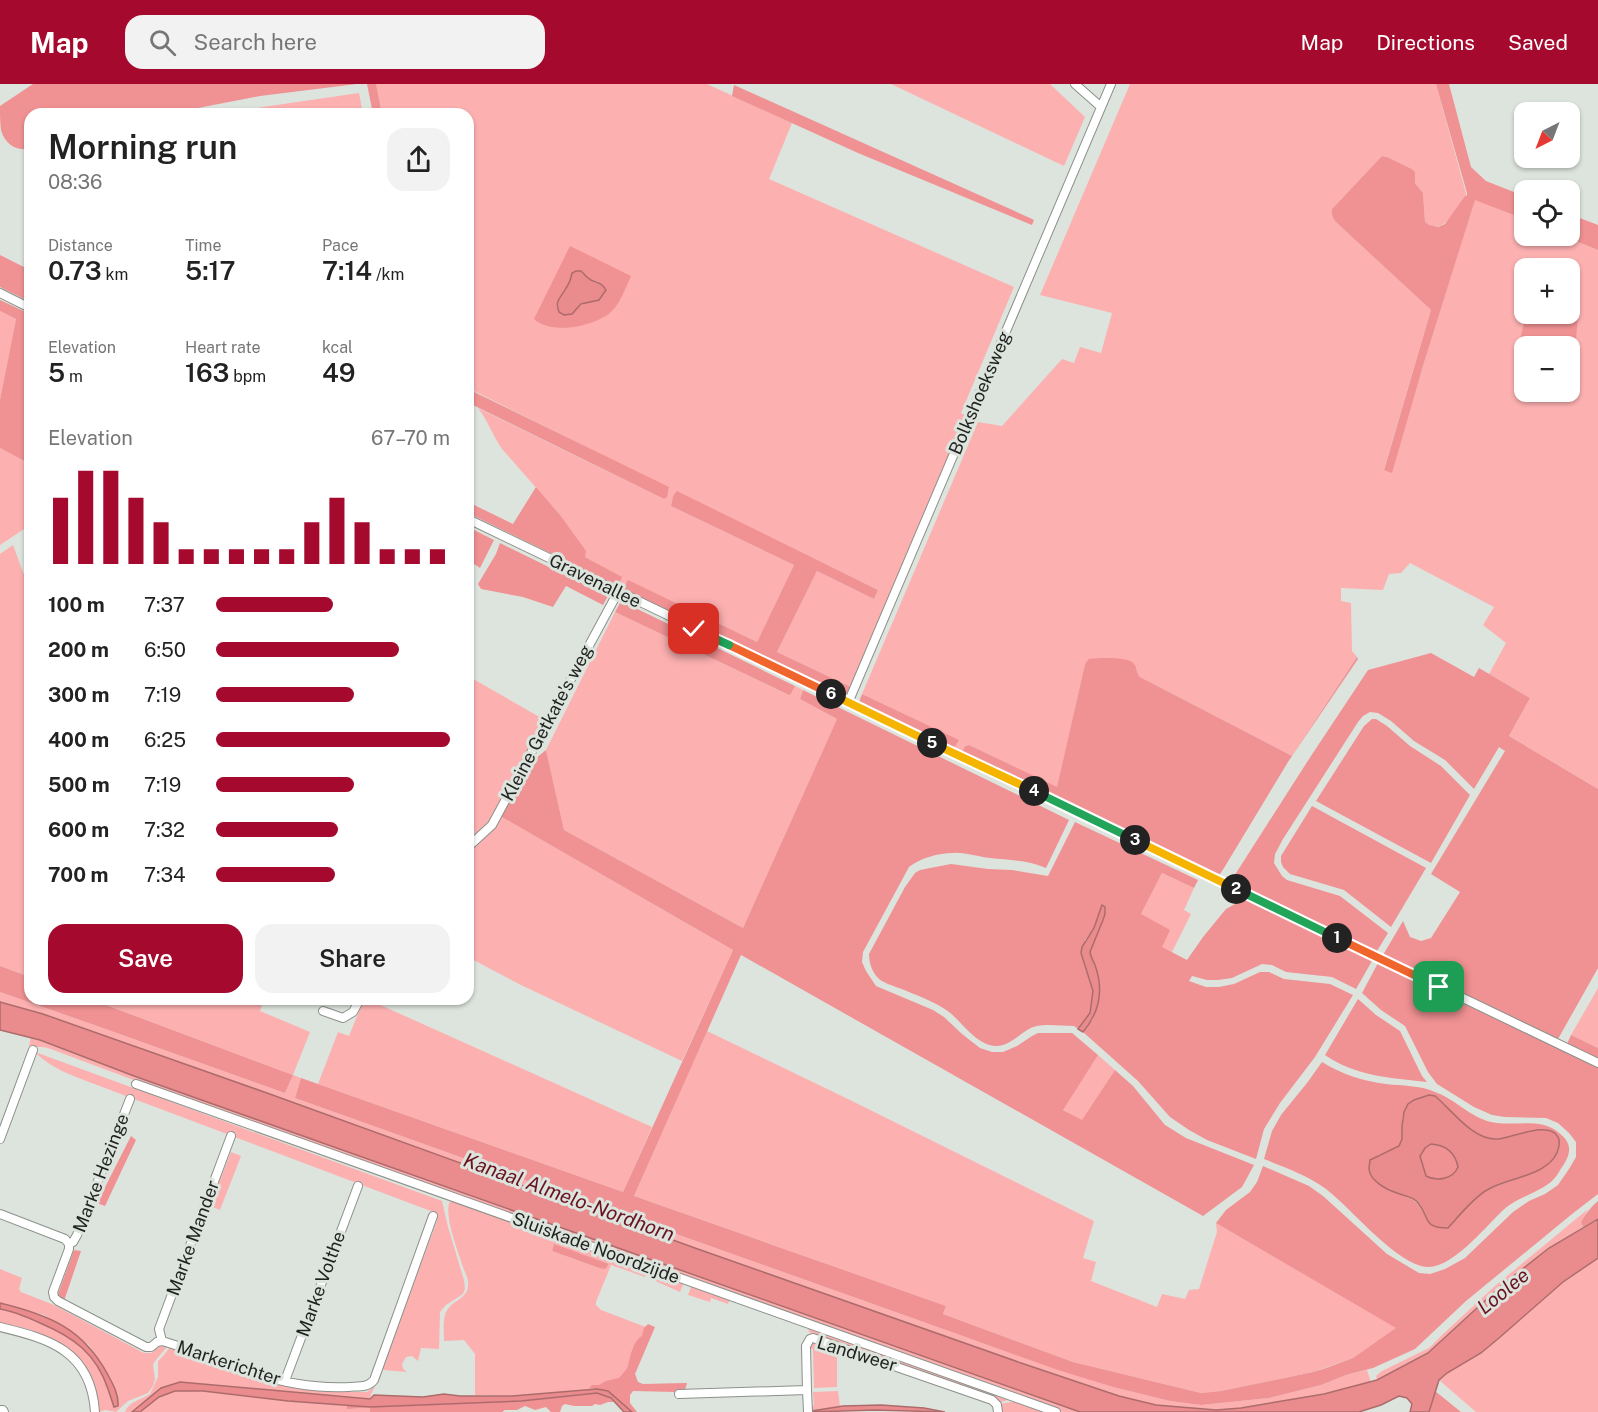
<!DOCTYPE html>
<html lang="en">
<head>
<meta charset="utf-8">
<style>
  :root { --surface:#fff; --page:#f2f2f2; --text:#222; --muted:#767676; --accent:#a5092d }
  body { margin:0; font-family:"Public Sans",sans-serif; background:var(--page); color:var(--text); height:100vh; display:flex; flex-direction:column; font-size:22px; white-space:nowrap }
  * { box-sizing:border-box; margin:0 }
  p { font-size:20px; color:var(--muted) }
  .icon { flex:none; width:33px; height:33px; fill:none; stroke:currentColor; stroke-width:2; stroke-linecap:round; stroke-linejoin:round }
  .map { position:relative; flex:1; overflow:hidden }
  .panel { position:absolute; left:24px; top:24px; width:450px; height:897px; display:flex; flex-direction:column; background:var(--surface); border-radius:18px; box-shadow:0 2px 4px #0004 }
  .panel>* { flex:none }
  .needle { width:39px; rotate:222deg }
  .fabs { position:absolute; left:1514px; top:18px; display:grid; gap:12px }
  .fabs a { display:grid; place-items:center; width:66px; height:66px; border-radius:12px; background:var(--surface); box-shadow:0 2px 4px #0004; font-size:30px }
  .pin { position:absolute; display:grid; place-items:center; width:51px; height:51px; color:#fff; margin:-26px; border-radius:12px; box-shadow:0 3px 9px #0006 }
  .km { position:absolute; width:30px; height:30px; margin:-15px; border-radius:50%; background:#222; color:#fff; font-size:16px; line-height:30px; text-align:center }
  .round { display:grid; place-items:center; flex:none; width:63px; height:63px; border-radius:18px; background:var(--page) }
  .head { display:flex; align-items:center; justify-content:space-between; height:102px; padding:0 24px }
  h1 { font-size:33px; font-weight:600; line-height:45px }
  .stats { display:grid; grid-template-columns:repeat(3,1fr); gap:9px; height:102px; padding:6px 24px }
  .stats div { display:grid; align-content:center }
  .stats b { font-size:26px; font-weight:600 }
  .stats small { font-size:16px; font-weight:400 }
  .stats p { font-size:16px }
  .chart { height:168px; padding:12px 24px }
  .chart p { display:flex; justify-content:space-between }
  .chart svg { width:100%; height:108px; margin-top:6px; stroke:var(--accent); stroke-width:6 }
  .button { display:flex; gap:12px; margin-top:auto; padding:12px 24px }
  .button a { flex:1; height:69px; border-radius:18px; background:var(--accent); color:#fff; font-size:24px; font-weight:600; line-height:69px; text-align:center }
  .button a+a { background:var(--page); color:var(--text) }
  ul { padding:0 24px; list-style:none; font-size:20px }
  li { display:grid; grid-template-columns:96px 72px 1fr; align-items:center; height:45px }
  li i { height:15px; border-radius:8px; background:var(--accent) }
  header { display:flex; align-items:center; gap:36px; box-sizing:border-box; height:84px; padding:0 30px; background:var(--accent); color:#fff }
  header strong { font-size:28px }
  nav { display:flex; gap:33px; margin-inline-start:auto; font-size:21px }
  .search { width:420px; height:54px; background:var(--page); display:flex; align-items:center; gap:15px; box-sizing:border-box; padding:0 21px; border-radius:18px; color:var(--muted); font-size:22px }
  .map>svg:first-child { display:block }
  .green { fill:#fcb0b0; fill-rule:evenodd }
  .forest { fill:#f09193; fill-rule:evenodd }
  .water { fill:#ea8b8d; stroke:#ad6c6c; stroke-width:1.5; fill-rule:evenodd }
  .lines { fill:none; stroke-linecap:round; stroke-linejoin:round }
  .minor-casing { stroke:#8b918a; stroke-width:10 }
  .minor { stroke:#fff; stroke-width:8 }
  .split-1-casing { stroke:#fff; stroke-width:12 }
  .split-2-casing { stroke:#fff; stroke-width:12 }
  .split-3-casing { stroke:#fff; stroke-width:12 }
  .split-4-casing { stroke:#fff; stroke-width:12 }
  .split-5-casing { stroke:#fff; stroke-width:12 }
  .split-6-casing { stroke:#fff; stroke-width:12 }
  .split-7-casing { stroke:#fff; stroke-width:12 }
  .split-8-casing { stroke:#fff; stroke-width:12 }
  .split-1 { stroke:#f0652b; stroke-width:8 }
  .split-2 { stroke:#22a559; stroke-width:8 }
  .split-3 { stroke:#f5b400; stroke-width:8 }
  .split-4 { stroke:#22a559; stroke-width:8 }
  .split-5 { stroke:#f5b400; stroke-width:8 }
  .split-6 { stroke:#f5b400; stroke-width:8 }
  .split-7 { stroke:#f0652b; stroke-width:8 }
  .split-8 { stroke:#22a559; stroke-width:8 }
  .labels { text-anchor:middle; stroke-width:6; stroke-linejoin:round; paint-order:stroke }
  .street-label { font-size:18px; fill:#1f221f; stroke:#dde4dd }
  .water-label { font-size:20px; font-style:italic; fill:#68131f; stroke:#dde4dd }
</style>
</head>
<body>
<header>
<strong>Map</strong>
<div class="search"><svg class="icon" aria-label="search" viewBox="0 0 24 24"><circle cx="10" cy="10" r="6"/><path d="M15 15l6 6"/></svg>Search here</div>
<nav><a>Map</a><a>Directions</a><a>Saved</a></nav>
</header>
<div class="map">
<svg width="1598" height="1328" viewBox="0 0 1598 1328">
  <rect width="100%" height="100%" fill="#dde4dd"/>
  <path class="green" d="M376,0H707L792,39L769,95L1014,203L961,329L967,332L851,603L777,568L817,487L874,515L878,506L678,408L673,412L671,422L794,481L757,558L628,497L623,505L618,502L621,493L585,473L560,431L502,365C493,352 488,337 478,324L664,415L669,404L468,304V30H382Z
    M891,0H1050L1085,33L1064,82Z
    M1130,0H1436L1467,113L1465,112C1456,125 1443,154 1425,138L1423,109L1415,99V88L1412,85L1387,73L1382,72L1332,125V130L1338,140L1431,226L1384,385L1391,388L1423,282L1475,115L1524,135V152H1563L1598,166V705L1509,652L1530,614L1489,590L1506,559L1483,541L1494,523L1410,479L1401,489L1389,490L1383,506L1341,504V517L1351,519L1352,567L1357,573L1292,672L1140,593L1137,590L1136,583L1085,580L1057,704L969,661L965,662L962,668L954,664L958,656L862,610L978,338L1002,342L1062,275L1074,279L1080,263L1101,269L1112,229L1040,211ZM1524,184H1569V201H1574L1576,254L1575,269L1569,268V308H1524V262H1547L1521,256L1526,230H1524Z
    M359,9L363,30H229L263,23Z
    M0,227L16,235L0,316Z
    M0,364L30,380V441L0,461Z
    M13,461L30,507V893L0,882V470Z
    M615,528L789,611L791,610L795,602L803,606L800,615L837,635L743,844L564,746L546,666Z
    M468,592L543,635L513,693L507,708L491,734L479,749L468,759Z
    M500,732L733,866L682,977L521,901L468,873V767C481,757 492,747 500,732Z
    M1162,789L1194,804L1184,826L1191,830L1172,868L1161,863L1141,830Z
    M1598,904V964L1571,951Z
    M0,908L100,943L285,1009L293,991L90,915H264L260,927L310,948L293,991L301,994L295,1014L968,1254L1113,1303L1170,1317L1201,1321L1269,1314L1321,1301L1346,1291L1367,1286L1371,1298L1324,1310L1241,1324L1216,1326L1156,1321L1119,1312L1024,1280L695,1164L267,1009L43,930L0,918Z
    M364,915H367L652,1043L623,1108L318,1000L338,948L349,952Z
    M707,947L850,1016L1094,1137L1083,1174L1096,1178L1091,1197L1157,1223L1162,1210L1185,1215L1189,1206L1199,1205L1217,1148L1216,1139L1397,1244L1353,1274L1313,1288L1221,1307L1201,1309L1073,1278L943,1230L946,1222L634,1112Z
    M31,953L134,992L1080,1328H1063L171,1010L48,964C41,962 35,964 29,962Z
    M35,968L442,1117L448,1143L464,1196L465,1205L463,1210L446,1221L440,1228L439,1265L421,1264L418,1277L412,1272L406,1273L402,1280L403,1285L407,1288L384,1286L382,1284L437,1137L436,1129L97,1001C76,993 51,985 35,968Z
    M1098,971L1115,986L1082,1037L1062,1025Z
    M231,1068L241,1072L220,1126L210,1122Z
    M454,1115L648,1185L645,1193L611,1181L596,1218V1221L601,1226L651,1245L625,1294L608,1307L597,1305L523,1312L475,1311V1270L464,1256L444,1257C444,1248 442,1232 448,1225C454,1216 468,1214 468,1201C469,1195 465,1189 463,1183C458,1167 445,1135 449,1119ZM554,1161L609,1180V1181L599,1184L552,1167Z
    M1588,1125L1581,1138L1583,1143L1549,1164L1502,1201L1428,1269L1377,1296L1376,1292L1382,1287L1429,1264L1441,1252L1495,1202Z
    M1598,1174V1328H1476L1439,1296L1447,1289L1481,1269L1499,1254L1563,1198Z
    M0,1185L22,1194L19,1205L21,1208L54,1221L144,1269H151L160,1262L167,1263L155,1277L153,1281L155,1295L153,1302L148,1309L128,1317L116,1328L105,1326L99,1328C98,1272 49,1246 0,1239V1225C14,1227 27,1233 40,1239C73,1253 96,1269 108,1305C110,1311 111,1317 114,1323L111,1296L102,1280L89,1261L44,1231L0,1219Z
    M654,1187L684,1198L680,1208L651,1195Z
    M692,1200L730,1214L728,1220L711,1214L710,1218L688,1211Z
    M808,1243L1011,1315L998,1319L997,1315L985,1310L809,1248Z
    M813,1258L845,1267L837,1268V1303L814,1304L813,1265H810L809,1263Z
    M170,1263L263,1296L293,1304L340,1308H367L375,1302L371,1310L370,1315L180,1298L161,1304L132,1328H125C129,1317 141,1316 150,1310L158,1293V1277L164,1271Z
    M175,1307H203L288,1317L370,1323V1328H140L159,1313Z
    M838,1307L840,1323L812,1327V1322L814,1321L813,1308Z
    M1017,1317L1048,1328H1001L999,1320Z"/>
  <path class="forest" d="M33,0H357L260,12L167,30H30V65C15,67 5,60 1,46C0,39 0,29 0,22Z
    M367,0H376L382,30H373Z
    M1436,0H1449L1471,83L1486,97L1524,112V135L1475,116L1423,282L1392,389L1384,386L1431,226L1338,140C1334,136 1331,132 1332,125L1382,72L1387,73L1412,85L1415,88V99L1423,109L1425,138L1429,141L1438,143L1445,140L1465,112H1467V109Z
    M734,1L1030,134L1034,136L1032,141L858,69L732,12Z
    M1569,130L1598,141V166L1563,152H1569Z
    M570,162L631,192C626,203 621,217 613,226C598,242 552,252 534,235ZM572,189L599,198L586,219L564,231C549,221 560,215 566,204C569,200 570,195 572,189Z
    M0,171L30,186V218L0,203Z
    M1569,201L1580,204L1575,269L1569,268V262H1547L1520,256L1526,230H1569Z
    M0,216L30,230V380L0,364V316L16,235L0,227Z
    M468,305L669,403L667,413L664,415L471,320H468Z
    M536,403L560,431L586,467L585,473L622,493L618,502L468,429V418L513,440Z
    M677,407L878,506L874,515L817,487L777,568L851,603L846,611L623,505L628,496L757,558L794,481L671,422L673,412Z
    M468,443L494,456L480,484L468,476Z
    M500,459L608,512L603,521L566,502L553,523L523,513L481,505L478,500L496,470Z
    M621,517L795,602L791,610L789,611L615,528Z
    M1431,569L1474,593L1479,584L1530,614L1509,652L1598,705V884L1558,955L1383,871L1403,837L1410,853L1421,857L1431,854L1460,808L1431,790L1505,667L1499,663L1474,705L1445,676L1414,657L1391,637L1378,629L1370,628L1363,632L1358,638L1283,755L1275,770L1274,779L1282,792L1287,796L1340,812L1388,849L1377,867L1231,797L1309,675L1368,586Z
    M1357,573L1358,575L1288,678L1224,784L1220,790L1216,791L962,668L965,662L969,661L1057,703L1085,580L1089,575C1098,574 1129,572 1134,580C1138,585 1135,587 1140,593L1292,672Z
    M803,606L1069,736L1046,784C1028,776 1009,776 990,774C978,773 965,768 953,769C938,769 921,774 909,783L863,868L862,878L866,887L876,902L933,926L944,933L962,950L980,964L992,968H1003L1017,962L1032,952L1038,949H1072L1098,971L1063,1026L1082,1036L1115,986L1133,1002L1165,1041L1186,1054L1254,1081L1242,1103L1203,1132L741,871L634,1112L946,1222L943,1230L1073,1278L1201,1309L1221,1307L1313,1288L1326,1284L1353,1274L1396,1244L1216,1139L1226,1126L1250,1108L1257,1098L1263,1082L1309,1102L1323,1112L1387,1170L1419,1189L1430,1190L1445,1185L1465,1174L1513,1128L1529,1117L1545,1110L1558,1101L1569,1085L1576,1073V1058L1569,1049L1558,1039L1546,1034L1505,1033L1492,1031L1474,1023L1437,1000L1428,988L1405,942L1381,926L1362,909L1378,879L1598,983V1110L1572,1130L1466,1217L1415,1265L1373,1284L1346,1291L1321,1301L1269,1314L1201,1321L1170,1317L1113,1303L1058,1286L295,1014L301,994L623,1108L733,866L500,732L535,675L546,666L564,746L743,844L837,635L800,615Z
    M862,610L959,656L954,664L859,618Z
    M1372,635H1376L1387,642L1410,662L1441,682L1470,711L1431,779L1316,717L1364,642Z
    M1312,722L1426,784L1391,843L1344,806L1290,790L1283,783L1281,778V772Z
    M1075,738L1198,796L1194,804L1162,789L1141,830L1170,846L1162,863L1187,876L1203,853L1226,825L1246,814L1372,877L1356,905L1332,893L1286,888L1272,881L1262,880L1232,894L1218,896H1207L1192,892L1189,897L1206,903H1219L1234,900L1260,888H1269L1284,895L1330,900L1353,911L1315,973L1280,1019L1264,1045L1256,1075L1207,1056L1189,1046L1170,1033L1138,997L1083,948L1093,935L1100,904L1095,881L1090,868L1097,850L1101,823L1099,832L1094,844L1085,856L1083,877L1093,907L1092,922L1090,929L1078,945L1074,942C1062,942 1048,940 1037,942C1022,945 1013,962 996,962C976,961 963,939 949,928C934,917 916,911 899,904C893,902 884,899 879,895C872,888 869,879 869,870L905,803L915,789L920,786L951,780L988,785L1012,786L1048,792Z
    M0,882L30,893V915H90L293,991L285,1009L100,943L0,908Z
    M1358,915L1376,931L1400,947L1422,992L1427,998C1391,994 1355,992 1325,971Z
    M1571,951L1598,964V975L1567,960Z
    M1322,978C1341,990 1363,997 1386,1000C1402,1002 1420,1001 1435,1008C1455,1015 1470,1033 1491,1038C1513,1043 1540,1033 1558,1048C1574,1060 1571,1071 1560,1086C1558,1090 1555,1094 1552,1097C1539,1108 1522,1112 1508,1122C1488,1138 1450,1191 1421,1182C1389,1172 1353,1126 1326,1105C1307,1091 1286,1084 1264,1075L1272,1047L1281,1031L1307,999ZM1429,1011L1441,1017L1450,1027L1474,1048L1486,1054L1559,1058C1554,1089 1518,1093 1494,1103C1488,1105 1483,1109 1478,1112C1461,1120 1444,1128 1427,1136C1418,1118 1416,1115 1396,1109L1378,1071C1385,1069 1395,1067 1400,1060C1403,1056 1402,1051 1402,1046C1401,1023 1409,1019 1429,1011Z
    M131,1052L136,1056L105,1122L97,1119Z
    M1431,1060C1446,1061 1455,1068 1458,1083C1453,1095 1437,1098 1426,1092L1420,1072L1425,1064Z
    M1598,1117V1135L1583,1143L1581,1138C1586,1129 1591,1123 1598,1117Z
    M554,1160L609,1180L605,1185L599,1184L552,1167Z
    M74,1166L81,1167L64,1217L59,1213L58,1210Z
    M648,1240L655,1243L635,1290L638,1298L643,1300L685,1299H687L685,1306L676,1308L633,1307L630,1311V1319L637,1328H632L597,1305L589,1304L592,1301H599L606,1297L619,1294C622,1290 626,1287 628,1282C630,1273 633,1257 642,1252L644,1244Z
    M1435,1307L1461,1328H1429Z
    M597,1309L606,1311L614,1318H608L600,1321L595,1320L592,1322H574L565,1320L562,1322L560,1328H551L546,1323L535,1326L525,1322L517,1326H505L502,1328H370V1323L347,1325V1321L370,1323L521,1317Z"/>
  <path class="water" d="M576,187H581C584,190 587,194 591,196C598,199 602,199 606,206L599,216L581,220L572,230L564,231L559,228C554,216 561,214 566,204C569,200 571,194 572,189Z
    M1102,821L1105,823V830L1103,836L1090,868C1091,873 1093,877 1095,881C1104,906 1099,929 1083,948L1078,945L1090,929L1093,907L1081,869L1082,863L1094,844Z
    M0,918L43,930L267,1009L695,1164L1024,1280L1119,1312L1156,1321L1216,1326L1241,1324L1324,1310L1377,1296L1428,1269L1502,1201L1549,1164L1598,1135V1174L1563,1198L1499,1254L1481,1269L1447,1289L1439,1296L1429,1328H1410L1412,1320L1407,1314L1399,1312L1381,1321L1359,1328H1080L134,992L40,956L0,946Z
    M1429,1011L1435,1012C1452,1026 1473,1057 1498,1055C1511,1054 1550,1036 1558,1053C1560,1056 1559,1059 1559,1062C1554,1092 1508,1093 1487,1106C1473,1114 1459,1132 1448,1144C1422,1144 1430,1133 1418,1119C1413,1112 1404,1112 1397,1109C1387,1106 1370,1097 1369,1085C1369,1084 1370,1077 1370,1076L1399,1062L1402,1055V1042L1404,1028L1408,1020L1414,1016ZM1431,1060C1446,1061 1455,1068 1458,1083C1453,1095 1437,1098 1426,1092L1420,1072L1425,1064Z
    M0,1219C49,1231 83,1244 108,1291C113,1300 119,1311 118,1322L114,1323C112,1317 110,1311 108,1305C96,1269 73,1253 40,1239C27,1233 14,1227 0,1225Z
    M180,1298L370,1315L374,1311L423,1313L444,1310L460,1312H512L597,1305L608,1307L632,1328H624L611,1314L597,1309L521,1317L370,1323L288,1317L203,1307H175L159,1313L140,1328H132L161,1304Z
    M881,1321L924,1324L945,1328L875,1326L812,1328V1327L843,1322Z"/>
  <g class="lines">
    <defs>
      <path id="minor" d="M1075,0L1101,23
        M0,209L30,224
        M468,435L1598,979
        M848,619L1111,0
        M468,763L492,741L618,508
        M323,927L343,934L353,928L360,915
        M136,1000L1056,1328
        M0,1055L33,966
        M0,1130L65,1155L69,1160V1165L53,1208L54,1213L58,1217L146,1263H151L157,1258L162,1257C188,1264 214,1276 240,1285C275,1297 311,1305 348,1303C357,1302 368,1304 374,1296L433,1132
        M69,1160L73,1158L77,1151L130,1015
        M0,1243C50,1255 91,1267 95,1328
        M162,1257L159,1245L231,1052
        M286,1298V1294L358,1102
        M807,1306L808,1328
        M679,1310L807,1306L806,1262L810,1255L813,1254L992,1316L997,1321L998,1328
        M0,1326H3L4,1328"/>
    </defs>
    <use href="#minor" class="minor-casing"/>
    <use href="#minor" class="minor"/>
  </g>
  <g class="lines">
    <defs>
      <path id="split-1" d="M1337,854L1439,903"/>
      <path id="split-2" d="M1236,805L1337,854"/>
      <path id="split-3" d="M1135,756L1236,805"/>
      <path id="split-4" d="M1034,707L1135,756"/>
      <path id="split-5" d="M932,659L1034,707"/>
      <path id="split-6" d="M831,610L932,659"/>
      <path id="split-7" d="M729,561L831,610"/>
      <path id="split-8" d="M694,545L729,561"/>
    </defs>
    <use href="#split-1" class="split-1-casing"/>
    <use href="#split-2" class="split-2-casing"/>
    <use href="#split-3" class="split-3-casing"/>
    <use href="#split-4" class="split-4-casing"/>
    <use href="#split-5" class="split-5-casing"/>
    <use href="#split-6" class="split-6-casing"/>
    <use href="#split-7" class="split-7-casing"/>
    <use href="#split-8" class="split-8-casing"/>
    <use href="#split-1" class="split-1"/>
    <use href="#split-2" class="split-2"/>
    <use href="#split-3" class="split-3"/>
    <use href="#split-4" class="split-4"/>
    <use href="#split-5" class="split-5"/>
    <use href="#split-6" class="split-6"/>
    <use href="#split-7" class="split-7"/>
    <use href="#split-8" class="split-8"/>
  </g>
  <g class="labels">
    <g class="street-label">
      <text transform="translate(980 309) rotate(-67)" y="6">Bolkshoeksweg</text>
      <text transform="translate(595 497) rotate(26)" y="6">Gravenallee</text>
      <text transform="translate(547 639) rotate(-62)" y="6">Kleine Getkate's weg</text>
      <text transform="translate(101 1089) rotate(-69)" y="6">Marke Hezinge</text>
      <text transform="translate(193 1154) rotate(-70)" y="6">Marke Mander</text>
      <text transform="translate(596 1164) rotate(20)" y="6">Sluiskade Noordzijde</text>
      <text transform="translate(321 1200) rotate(-70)" y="6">Marke Volthe</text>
      <text transform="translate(857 1270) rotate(17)" y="6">Landweer</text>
      <text transform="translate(229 1279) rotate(18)" y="6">Markerichter</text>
    </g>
    <g class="water-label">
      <text transform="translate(569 1113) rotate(20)" y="7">Kanaal Almelo-Nordhorn</text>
      <text transform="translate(1503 1207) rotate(-39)" y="7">Loolee</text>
    </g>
  </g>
</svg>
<div class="fabs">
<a><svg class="needle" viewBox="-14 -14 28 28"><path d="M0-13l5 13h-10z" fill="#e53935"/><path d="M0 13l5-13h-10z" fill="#767676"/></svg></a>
<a><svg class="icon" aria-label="locate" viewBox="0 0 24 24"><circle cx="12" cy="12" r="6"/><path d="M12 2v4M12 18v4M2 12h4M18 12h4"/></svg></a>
<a>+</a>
<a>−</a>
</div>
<div class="pin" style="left:1439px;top:903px;background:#1e9e55"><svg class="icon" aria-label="arrive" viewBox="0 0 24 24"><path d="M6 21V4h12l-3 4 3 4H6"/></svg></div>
<div class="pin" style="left:694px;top:545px;background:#d93025"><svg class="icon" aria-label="check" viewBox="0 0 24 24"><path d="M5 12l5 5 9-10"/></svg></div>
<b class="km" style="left:1337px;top:854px">1</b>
<b class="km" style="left:1236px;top:805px">2</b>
<b class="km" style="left:1135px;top:756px">3</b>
<b class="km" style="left:1034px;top:707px">4</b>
<b class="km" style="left:932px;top:659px">5</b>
<b class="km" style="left:831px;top:610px">6</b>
<section class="panel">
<div class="head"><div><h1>Morning run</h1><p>08:36</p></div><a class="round"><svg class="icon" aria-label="share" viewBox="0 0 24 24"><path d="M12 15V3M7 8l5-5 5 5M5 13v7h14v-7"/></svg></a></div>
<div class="stats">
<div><p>Distance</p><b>0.73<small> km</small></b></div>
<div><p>Time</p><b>5:17</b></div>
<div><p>Pace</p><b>7:14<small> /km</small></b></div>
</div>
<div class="stats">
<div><p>Elevation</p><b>5<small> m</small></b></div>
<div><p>Heart rate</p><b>163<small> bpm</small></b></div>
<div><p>kcal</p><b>49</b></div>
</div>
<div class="chart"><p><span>Elevation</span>67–70 m</p>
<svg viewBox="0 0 160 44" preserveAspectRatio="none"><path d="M5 44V17M15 44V6M25 44V6M35 44V17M45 44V27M55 44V38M65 44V38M75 44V38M85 44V38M95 44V38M105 44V27M115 44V17M125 44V27M135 44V38M145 44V38M155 44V38"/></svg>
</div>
<ul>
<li><b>100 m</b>7:37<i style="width:50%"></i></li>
<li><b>200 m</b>6:50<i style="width:78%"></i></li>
<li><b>300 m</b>7:19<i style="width:59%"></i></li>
<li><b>400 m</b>6:25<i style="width:100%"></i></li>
<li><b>500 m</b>7:19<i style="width:59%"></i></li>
<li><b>600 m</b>7:32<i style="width:52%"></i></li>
<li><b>700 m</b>7:34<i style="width:51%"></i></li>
</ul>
<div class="button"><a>Save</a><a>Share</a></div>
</section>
</div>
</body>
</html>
